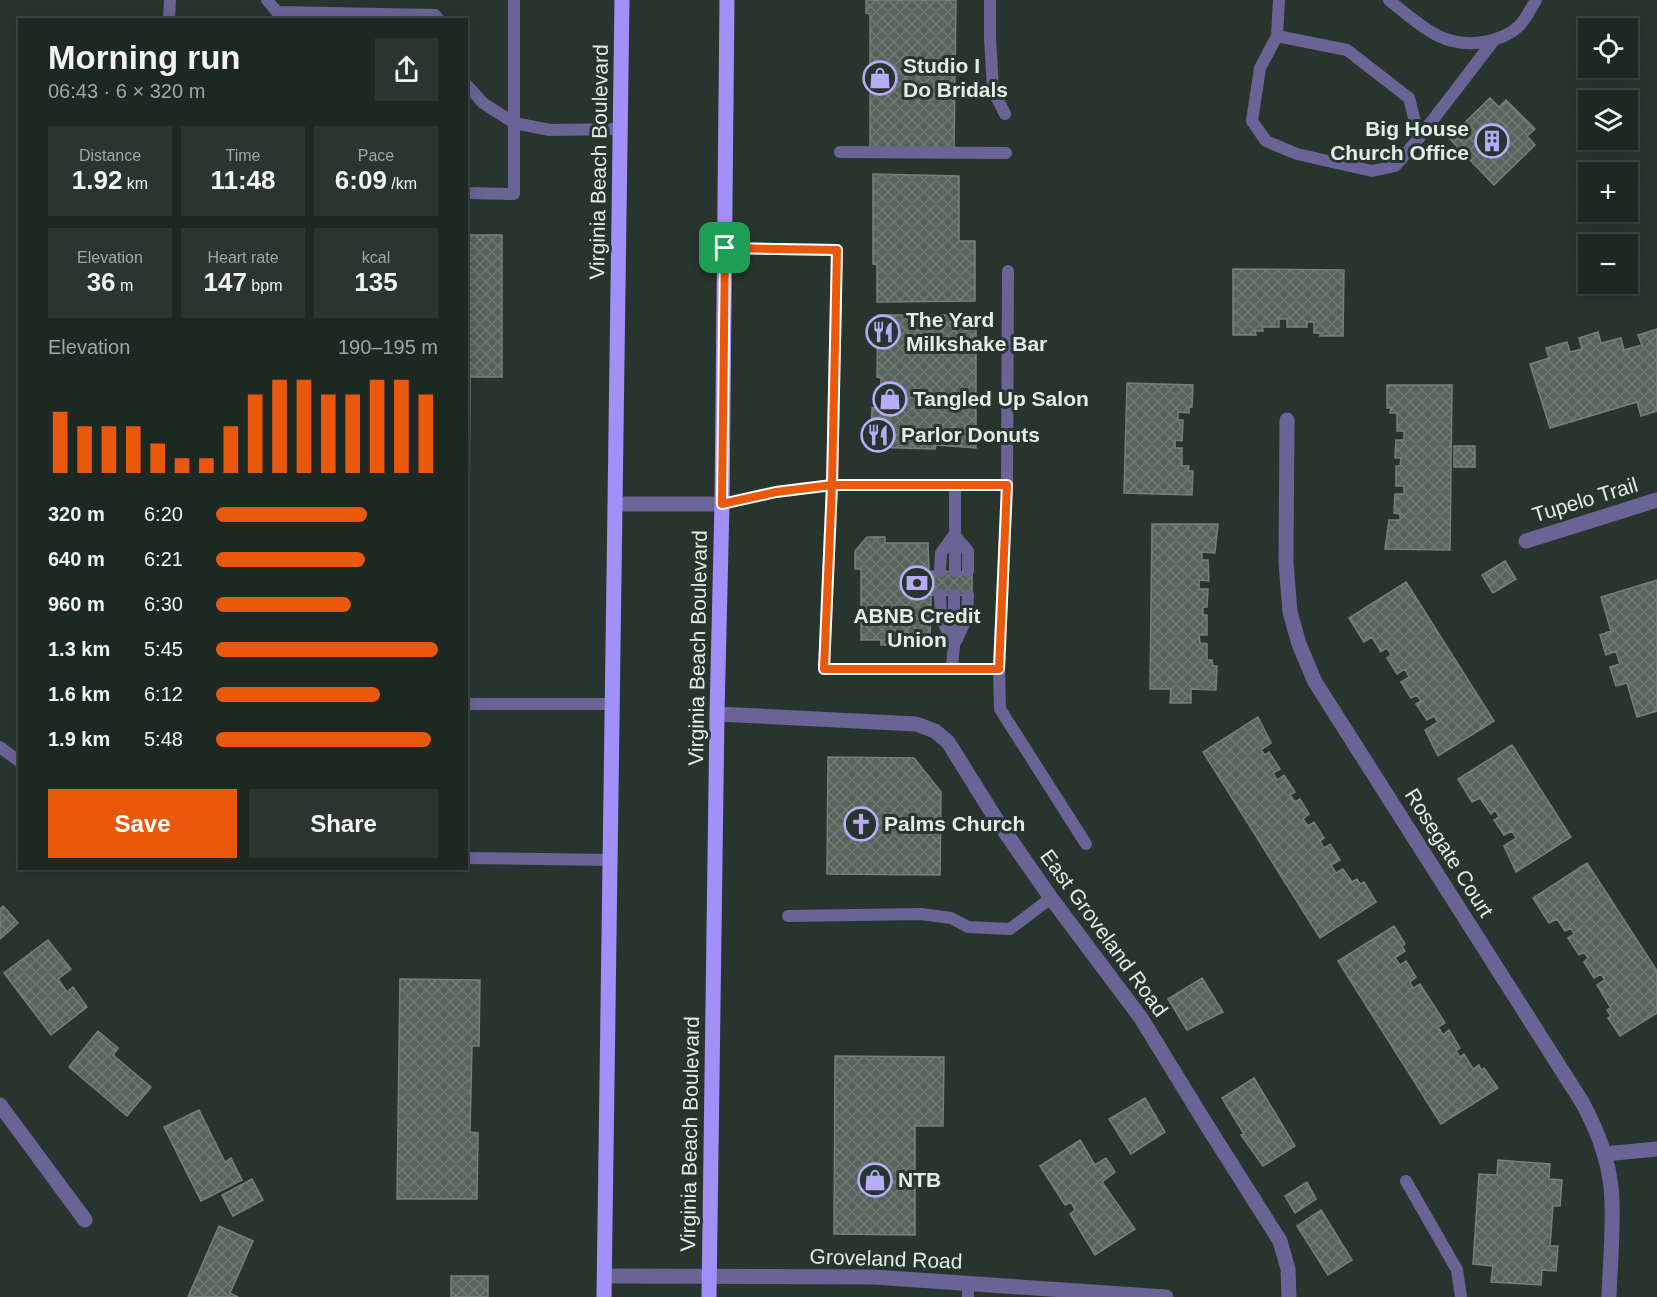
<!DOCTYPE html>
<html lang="en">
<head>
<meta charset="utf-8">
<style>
  :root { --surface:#1e2822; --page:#2b342f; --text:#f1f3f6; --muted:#a1a6a5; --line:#3c4440; --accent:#ea580c }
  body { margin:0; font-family:Arial,sans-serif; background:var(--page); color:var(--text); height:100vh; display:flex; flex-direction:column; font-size:22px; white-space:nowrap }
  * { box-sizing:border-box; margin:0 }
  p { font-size:20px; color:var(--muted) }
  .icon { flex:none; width:33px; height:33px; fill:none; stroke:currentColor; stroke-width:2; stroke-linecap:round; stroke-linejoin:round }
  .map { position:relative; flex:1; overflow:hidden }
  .drawer { position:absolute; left:18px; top:18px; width:450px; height:852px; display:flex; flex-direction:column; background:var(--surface); border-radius:0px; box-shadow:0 3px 15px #0003,0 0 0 2px var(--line) }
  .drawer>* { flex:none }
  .fabs { position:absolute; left:1578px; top:18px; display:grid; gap:12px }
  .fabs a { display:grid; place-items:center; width:60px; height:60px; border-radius:0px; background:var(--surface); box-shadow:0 3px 15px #0003,0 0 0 2px var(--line); font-size:30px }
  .pin { position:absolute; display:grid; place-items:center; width:51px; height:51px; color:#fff; margin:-26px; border-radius:12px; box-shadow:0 3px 9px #0006 }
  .round { display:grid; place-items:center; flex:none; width:63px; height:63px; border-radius:0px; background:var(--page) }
  .head { display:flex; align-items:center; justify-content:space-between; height:102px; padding:0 30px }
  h1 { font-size:33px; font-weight:700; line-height:45px }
  .stats { display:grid; grid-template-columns:repeat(3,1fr); gap:9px; height:102px; padding:6px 30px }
  .stats div { display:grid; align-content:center; border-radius:0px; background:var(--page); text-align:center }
  .stats b { font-size:26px; font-weight:700 }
  .stats small { font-size:16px; font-weight:400 }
  .stats p { font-size:16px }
  .chart { height:168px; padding:12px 30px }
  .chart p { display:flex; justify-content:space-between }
  .chart svg { width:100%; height:108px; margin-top:6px; stroke:var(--accent); stroke-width:6 }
  .button { display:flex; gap:12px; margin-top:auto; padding:12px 30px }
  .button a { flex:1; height:69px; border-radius:0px; background:var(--accent); color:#fff; font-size:24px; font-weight:700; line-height:69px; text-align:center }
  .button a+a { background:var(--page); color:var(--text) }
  ul { padding:0 30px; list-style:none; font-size:20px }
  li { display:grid; grid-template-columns:96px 72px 1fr; align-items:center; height:45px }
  li i { height:15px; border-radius:8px; background:var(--accent) }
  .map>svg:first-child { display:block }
  .building { fill:url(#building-cross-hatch); stroke:#738179; stroke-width:1.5 }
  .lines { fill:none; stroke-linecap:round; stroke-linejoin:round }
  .service { stroke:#6a6396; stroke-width:12 }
  .minor { stroke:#6a6396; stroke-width:15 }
  .primary { stroke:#a290fa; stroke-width:15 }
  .route-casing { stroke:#fff; stroke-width:12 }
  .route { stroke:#ea580c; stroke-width:8 }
  .labels { text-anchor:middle; stroke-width:6; stroke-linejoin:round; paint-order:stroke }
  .poi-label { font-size:21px; font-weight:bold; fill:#e4ece7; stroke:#28352e; text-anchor:start }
  .street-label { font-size:21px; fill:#e4ece7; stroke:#28352e }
</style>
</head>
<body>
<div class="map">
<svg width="1657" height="1297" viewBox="0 0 1657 1297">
  <defs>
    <pattern id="building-cross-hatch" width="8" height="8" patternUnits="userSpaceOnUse" patternTransform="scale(1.5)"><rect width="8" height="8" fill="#56645c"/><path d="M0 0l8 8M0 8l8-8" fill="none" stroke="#6e7a73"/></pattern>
  </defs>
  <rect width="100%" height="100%" fill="#28352e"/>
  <path class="building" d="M866,0H956L954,149H870V14L866,13Z
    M1490,98L1499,107L1506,100L1535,129L1527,136L1535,145L1494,185L1449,138Z
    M873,174L959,176V241H975V301L877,302V265L873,264Z
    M466,235H502V377H470L469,530H466Z
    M1233,269L1344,270L1343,336H1320V333H1314V322H1307V327H1287V319H1279V327H1262L1263,331H1255L1256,335H1233Z
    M878,315H976V448L936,445L935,449L871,447L872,408L880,407L881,378L877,377Z
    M1657,329V411L1641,416L1637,402L1550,428L1530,364L1549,358L1546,348L1567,342L1570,352L1582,349L1579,338L1598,332L1601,343L1621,338L1624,350L1642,345L1638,335Z
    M1127,383L1193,385L1192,407H1189V413L1178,412V420H1183L1182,441L1175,440V448H1182V466H1189L1188,471H1193L1192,495L1124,493Z
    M1387,385H1452L1450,550L1385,549L1389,520H1400V514L1394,513L1395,494H1404V486H1396V466H1400L1401,458H1395L1396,440H1404V431H1397V413H1390L1391,408H1387Z
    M1454,446H1475V467H1454Z
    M1152,524H1218L1215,553L1202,552V560H1208L1209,581L1199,580V589H1208L1207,607H1203V615H1207V635H1199L1200,643L1207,644V660H1212L1213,666H1217L1216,690L1191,689V703H1170L1171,689H1150Z
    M867,537H885V543H928L929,571L972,572V595H931L930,645H881V640H861V569H855V551Z
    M1505,561L1516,579L1493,593L1482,575Z
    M1657,580V711L1637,717L1627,683L1616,686L1610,667L1620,664L1616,651L1606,655L1600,635L1611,631L1601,597Z
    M1406,582L1494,721L1438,756L1425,730L1438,722L1434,716L1427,720L1416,704L1421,701L1417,695L1411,698L1401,682L1409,677L1405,669L1397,674L1387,658L1391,655L1387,648L1381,652L1372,637L1364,642L1349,618Z
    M1258,717L1271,743L1261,750L1265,755L1269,752L1280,769L1273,773L1277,780L1284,775L1295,792L1290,795L1295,802L1300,799L1309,814L1303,819L1308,826L1314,822L1324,838L1320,841L1324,848L1330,844L1340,860L1331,865L1336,873L1343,869L1352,882L1357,879L1360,884L1364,882L1376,902L1320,938L1203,752Z
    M1512,745L1571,837L1516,872L1504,846L1516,838L1512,831L1504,835L1494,820L1499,817L1495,810L1491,814L1480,798L1472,802L1458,779Z
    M828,757L914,758L941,792L940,875L827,874Z
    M1587,863L1657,971V1013L1620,1036L1608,1018L1611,1016L1607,1010L1611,1008L1597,985L1605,980L1601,974L1594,978L1584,962L1588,958L1584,952L1579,955L1568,938L1574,934L1571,928L1565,931L1557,919L1549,923L1533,898Z
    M3,906L18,923L0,939V909Z
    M1394,926L1405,944L1402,946L1405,951L1395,958L1400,965L1406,961L1416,977L1410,982L1413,988L1420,984L1445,1023L1438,1027L1443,1035L1449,1030L1460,1048L1456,1051L1460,1057L1464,1054L1473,1069L1479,1065L1481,1070L1484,1068L1498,1088L1441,1124L1338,961Z
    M48,940L71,969L58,979L67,992L73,987L87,1007L51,1035L4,973Z
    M1202,978L1223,1012L1187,1030L1168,999Z
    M400,979L480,980L479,1046H472L470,1132L478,1133L477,1199H397Z
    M98,1031L118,1048L113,1055L151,1087L127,1116L69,1067Z
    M835,1056L944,1057L943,1126H915V1235L834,1234Z
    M1254,1078L1295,1146L1263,1166L1241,1135L1244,1134L1222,1098Z
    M1145,1098L1165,1132L1131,1154L1109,1119Z
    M199,1110L225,1162L231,1158L242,1180L201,1201L164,1127Z
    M1080,1140L1095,1165L1106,1158L1115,1172L1102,1182L1135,1229L1095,1255L1070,1214L1075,1210L1071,1202L1065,1205L1040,1166Z
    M1498,1160L1550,1164L1549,1179L1562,1180L1560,1206H1553L1550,1246H1558L1556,1271L1542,1270L1541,1285L1491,1282L1493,1266L1473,1264L1479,1174L1497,1175Z
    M252,1179L263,1200L233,1216L222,1195Z
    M1307,1182L1316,1199L1295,1213L1285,1196Z
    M1321,1210L1352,1260L1328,1275L1297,1226Z
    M219,1226L253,1241L230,1293L238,1297H188Z
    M451,1276H488V1297H451Z"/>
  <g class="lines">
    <path class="service" d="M267,0L277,12L435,15L439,20
      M990,0V37L993,90L1005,114
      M1389,0C1419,24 1442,49 1484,42C1495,40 1509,35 1518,27C1525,21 1531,8 1536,0
      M169,20L170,0
      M1277,36L1347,50L1409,98L1419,138L1395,166L1372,171L1297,154L1266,141L1252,121L1260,68L1277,36L1279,0
      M466,84L483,103L514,123L550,130L620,129
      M1419,138L1494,40
      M840,152L1006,153
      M466,193L514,194V0
      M725,248L837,250L832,485H1007L999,669L1000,709L1086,844
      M955,485V571
      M1007,485L1008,271
      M722,504L776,492L832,485L824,669H999
      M940,571L941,553L954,535L968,551V571
      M940,595L941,618L952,641
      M956,641L967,618L968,595
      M952,668L954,645V595
      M466,704H612
      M0,747L20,762
      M466,858L609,860
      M788,916L921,914L951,918L968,927L1010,929L1051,898
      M1406,1181L1457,1270L1461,1297
      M968,1284V1297"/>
    <path class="minor" d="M1287,420L1286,563L1290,612L1299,644L1315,682L1582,1102C1599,1133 1612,1169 1612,1204C1613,1235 1610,1266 1609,1297
      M616,504H722
      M1526,541L1657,500
      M717,714L916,724L935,731L948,742L996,819L1051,898L1141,1018L1206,1124L1280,1241L1288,1269L1289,1297
      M0,1105L85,1220
      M1604,1154L1657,1149
      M605,1276L874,1277L1166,1297"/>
    <path class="primary" d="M604,1297L622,0
      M709,1297L717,714L722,504L727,0"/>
  </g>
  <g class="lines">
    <defs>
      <path id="route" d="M725,248L722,504L776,492L832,485H1007L999,669H824L832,485L837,250L725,248"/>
    </defs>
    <use href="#route" class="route-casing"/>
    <use href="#route" class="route"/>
  </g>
  <defs>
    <symbol id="shop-ring" viewBox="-11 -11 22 22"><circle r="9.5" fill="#28352e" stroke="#b6acf8" stroke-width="1.5"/><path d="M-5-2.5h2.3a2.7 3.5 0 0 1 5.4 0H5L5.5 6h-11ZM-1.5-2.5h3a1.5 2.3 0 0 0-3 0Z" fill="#b6acf8"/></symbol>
    <symbol id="building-ring" viewBox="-11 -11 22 22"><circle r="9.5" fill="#28352e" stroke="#b6acf8" stroke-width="1.5"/><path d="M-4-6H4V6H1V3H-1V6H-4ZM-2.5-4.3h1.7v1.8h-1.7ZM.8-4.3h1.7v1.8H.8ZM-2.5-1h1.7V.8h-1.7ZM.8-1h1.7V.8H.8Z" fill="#b6acf8"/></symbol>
    <symbol id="restaurant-ring" viewBox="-11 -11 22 22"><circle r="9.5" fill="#28352e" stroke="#b6acf8" stroke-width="1.5"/><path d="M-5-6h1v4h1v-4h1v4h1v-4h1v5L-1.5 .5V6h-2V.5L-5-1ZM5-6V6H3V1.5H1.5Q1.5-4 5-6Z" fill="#b6acf8"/></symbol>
    <symbol id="bank-ring" viewBox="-11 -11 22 22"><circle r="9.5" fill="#28352e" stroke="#b6acf8" stroke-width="1.5"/><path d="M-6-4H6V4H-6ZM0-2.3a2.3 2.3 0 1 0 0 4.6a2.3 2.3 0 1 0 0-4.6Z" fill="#b6acf8"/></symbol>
    <symbol id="church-ring" viewBox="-11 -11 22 22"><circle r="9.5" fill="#28352e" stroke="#b6acf8" stroke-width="1.5"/><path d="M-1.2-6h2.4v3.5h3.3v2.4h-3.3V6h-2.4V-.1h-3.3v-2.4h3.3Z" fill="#b6acf8"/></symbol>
  </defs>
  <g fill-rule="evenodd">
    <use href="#shop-ring" x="861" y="59" width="38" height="38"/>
    <use href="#building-ring" x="1473" y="122" width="38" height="38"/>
    <use href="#restaurant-ring" x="864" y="313" width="38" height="38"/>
    <use href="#shop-ring" x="871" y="380" width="38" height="38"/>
    <use href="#restaurant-ring" x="859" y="416" width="38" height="38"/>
    <use href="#bank-ring" x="898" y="564" width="38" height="38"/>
    <use href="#church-ring" x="842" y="805" width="38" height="38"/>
    <use href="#shop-ring" x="856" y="1161" width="38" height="38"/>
  </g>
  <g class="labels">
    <g class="poi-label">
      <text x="903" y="73">Studio I<tspan x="903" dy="24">Do Bridals</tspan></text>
      <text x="1469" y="136" text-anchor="end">Big House<tspan x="1469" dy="24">Church Office</tspan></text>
      <text x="906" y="327">The Yard<tspan x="906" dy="24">Milkshake Bar</tspan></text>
      <text x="913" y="406">Tangled Up Salon</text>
      <text x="901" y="442">Parlor Donuts</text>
      <text x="917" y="623" text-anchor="middle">ABNB Credit<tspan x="917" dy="24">Union</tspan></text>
      <text x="884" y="831">Palms Church</text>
      <text x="898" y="1187">NTB</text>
    </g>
    <g class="street-label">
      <text transform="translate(599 162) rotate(-89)" y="7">Virginia Beach Boulevard</text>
      <text transform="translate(1585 500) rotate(-17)" y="7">Tupelo Trail</text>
      <text transform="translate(698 648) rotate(-89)" y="7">Virginia Beach Boulevard</text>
      <text transform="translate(1449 853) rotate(58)" y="7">Rosegate Court</text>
      <text transform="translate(1104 933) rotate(54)" y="7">East Groveland Road</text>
      <text transform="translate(690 1134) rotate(-89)" y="7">Virginia Beach Boulevard</text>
      <text transform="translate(886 1259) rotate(2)" y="7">Groveland Road</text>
    </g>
  </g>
</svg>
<div class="fabs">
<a><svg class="icon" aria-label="locate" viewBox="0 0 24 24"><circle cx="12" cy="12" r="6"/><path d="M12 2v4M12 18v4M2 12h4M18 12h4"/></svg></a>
<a><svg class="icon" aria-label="layers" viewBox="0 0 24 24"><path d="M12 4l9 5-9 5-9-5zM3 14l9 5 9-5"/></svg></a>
<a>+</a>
<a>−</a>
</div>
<div class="pin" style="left:725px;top:248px;background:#1e9e55"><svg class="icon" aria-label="arrive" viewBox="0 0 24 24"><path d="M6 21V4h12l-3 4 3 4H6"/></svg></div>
<section class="drawer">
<div class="head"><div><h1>Morning run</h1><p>06:43 · 6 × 320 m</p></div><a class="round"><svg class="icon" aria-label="share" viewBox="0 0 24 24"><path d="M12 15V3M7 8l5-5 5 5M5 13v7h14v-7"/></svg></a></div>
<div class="stats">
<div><p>Distance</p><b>1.92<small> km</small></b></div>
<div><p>Time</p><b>11:48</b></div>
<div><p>Pace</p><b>6:09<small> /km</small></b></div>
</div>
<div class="stats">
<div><p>Elevation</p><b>36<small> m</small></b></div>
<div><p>Heart rate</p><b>147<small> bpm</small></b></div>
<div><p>kcal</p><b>135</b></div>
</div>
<div class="chart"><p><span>Elevation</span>190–195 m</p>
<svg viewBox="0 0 160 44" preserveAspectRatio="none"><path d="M5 44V19M15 44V25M25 44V25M35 44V25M45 44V32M55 44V38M65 44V38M75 44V25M85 44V12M95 44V6M105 44V6M115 44V12M125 44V12M135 44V6M145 44V6M155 44V12"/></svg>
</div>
<ul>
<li><b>320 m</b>6:20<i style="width:68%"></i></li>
<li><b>640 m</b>6:21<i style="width:67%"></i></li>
<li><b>960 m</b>6:30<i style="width:61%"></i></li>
<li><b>1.3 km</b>5:45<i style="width:100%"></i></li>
<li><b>1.6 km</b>6:12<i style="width:74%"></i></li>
<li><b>1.9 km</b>5:48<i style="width:97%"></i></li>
</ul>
<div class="button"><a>Save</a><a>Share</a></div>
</section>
</div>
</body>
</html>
